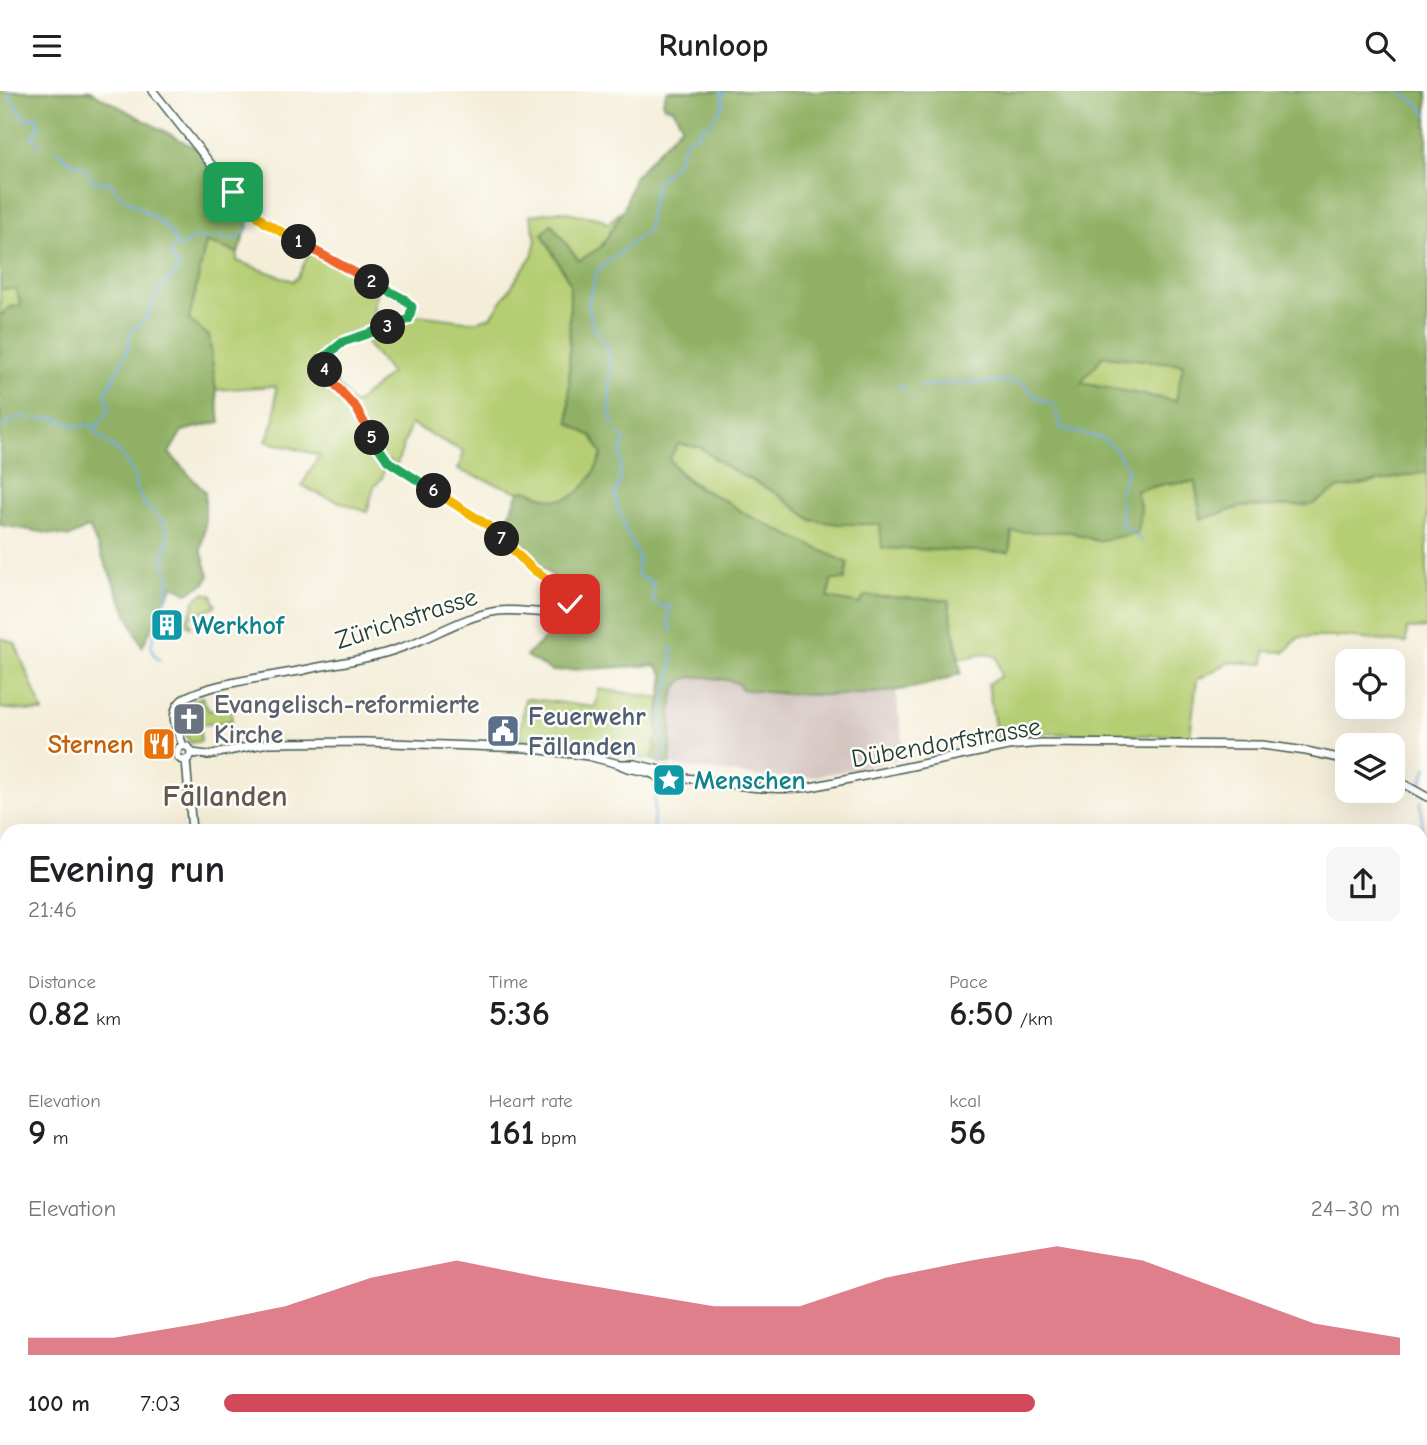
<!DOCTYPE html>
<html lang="en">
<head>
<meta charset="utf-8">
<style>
  :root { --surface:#fff; --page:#f6f6f6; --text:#202124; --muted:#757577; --accent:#d1495b }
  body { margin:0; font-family:"Comic Neue",sans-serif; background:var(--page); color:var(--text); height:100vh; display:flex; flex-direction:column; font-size:26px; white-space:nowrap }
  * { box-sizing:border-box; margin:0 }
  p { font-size:23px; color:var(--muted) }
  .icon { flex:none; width:38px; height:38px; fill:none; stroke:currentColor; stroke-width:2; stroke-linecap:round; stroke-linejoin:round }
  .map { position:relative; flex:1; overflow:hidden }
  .side { position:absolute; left:0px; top:733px; width:1428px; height:621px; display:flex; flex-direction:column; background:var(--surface); border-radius:21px 21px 0 0; box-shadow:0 7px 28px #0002 }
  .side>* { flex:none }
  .tools { position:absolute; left:1335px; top:558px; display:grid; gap:14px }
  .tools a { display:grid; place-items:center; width:70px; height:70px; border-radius:14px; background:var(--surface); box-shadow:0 7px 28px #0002; font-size:35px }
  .pin { position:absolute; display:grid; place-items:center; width:60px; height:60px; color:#fff; margin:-30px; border-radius:14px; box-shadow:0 4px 10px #0006 }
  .km { position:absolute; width:35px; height:35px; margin:-18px; border-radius:50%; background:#222; color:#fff; font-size:19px; line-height:35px; text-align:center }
  .round { display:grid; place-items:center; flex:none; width:74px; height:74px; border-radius:14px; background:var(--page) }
  .headline { display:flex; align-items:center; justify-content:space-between; height:119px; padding:0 28px }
  h1 { font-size:38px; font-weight:700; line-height:52px }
  .stats { display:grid; grid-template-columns:repeat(3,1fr); gap:10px; height:119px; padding:7px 28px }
  .stats div { display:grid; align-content:center }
  .stats b { font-size:35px; font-weight:700 }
  .stats small { font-size:19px; font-weight:400 }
  .stats p { font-size:19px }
  .chart { height:196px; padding:14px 28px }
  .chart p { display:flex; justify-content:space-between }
  .chart svg { width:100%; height:126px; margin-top:7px; fill:var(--accent); opacity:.7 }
  ul { padding:0 28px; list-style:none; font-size:23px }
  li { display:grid; grid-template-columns:112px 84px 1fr; align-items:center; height:52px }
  li i { height:18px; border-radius:9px; background:var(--accent) }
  header { display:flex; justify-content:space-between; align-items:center; height:91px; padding:0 28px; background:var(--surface); font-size:32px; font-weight:700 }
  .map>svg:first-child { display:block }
  .industrial { fill:#d0c0bc }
  .green { fill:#b6ce73; stroke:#6a8654; stroke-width:2 }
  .forest { fill:#90b165; stroke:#58774c; stroke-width:2; fill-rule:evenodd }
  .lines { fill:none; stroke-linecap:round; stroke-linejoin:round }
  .stream { stroke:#76abe4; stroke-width:2 }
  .secondary-casing { stroke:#3f584d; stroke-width:10 }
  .secondary { stroke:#fff; stroke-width:7 }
  .split-1-casing { stroke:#fff; stroke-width:14 }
  .split-2-casing { stroke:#fff; stroke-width:14 }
  .split-3-casing { stroke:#fff; stroke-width:14 }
  .split-4-casing { stroke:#fff; stroke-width:14 }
  .split-5-casing { stroke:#fff; stroke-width:14 }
  .split-6-casing { stroke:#fff; stroke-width:14 }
  .split-7-casing { stroke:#fff; stroke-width:14 }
  .split-8-casing { stroke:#fff; stroke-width:14 }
  .split-1 { stroke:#f5b400; stroke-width:9 }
  .split-2 { stroke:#f0652b; stroke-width:9 }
  .split-3 { stroke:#22a559; stroke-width:9 }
  .split-4 { stroke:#22a559; stroke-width:9 }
  .split-5 { stroke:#f0652b; stroke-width:9 }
  .split-6 { stroke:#22a559; stroke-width:9 }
  .split-7 { stroke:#f5b400; stroke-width:9 }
  .split-8 { stroke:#f5b400; stroke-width:9 }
  .labels { text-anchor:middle; stroke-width:5; stroke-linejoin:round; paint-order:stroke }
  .street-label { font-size:26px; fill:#1f3d34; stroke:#fdfcf7 }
  .culture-label { font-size:26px; font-weight:bold; fill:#0d838f; stroke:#fdfcf7; text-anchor:start }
  .worship-label { font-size:26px; font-weight:bold; fill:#5b616d; stroke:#fdfcf7; text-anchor:start }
  .service-label { font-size:26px; font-weight:bold; fill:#4e5e75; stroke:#fdfcf7; text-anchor:start }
  .food-label { font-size:26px; font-weight:bold; fill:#c56008; stroke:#fdfcf7; text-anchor:end }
  .quarter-label { font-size:30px; font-weight:bold; fill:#635850; stroke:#fdfcf7 }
</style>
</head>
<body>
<header><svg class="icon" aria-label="menu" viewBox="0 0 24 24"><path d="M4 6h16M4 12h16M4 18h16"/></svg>Runloop<svg class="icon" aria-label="search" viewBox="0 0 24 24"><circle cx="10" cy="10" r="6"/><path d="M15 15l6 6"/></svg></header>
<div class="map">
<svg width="1427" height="1354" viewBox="0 0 1427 1354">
  <rect width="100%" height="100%" fill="#fdfcf7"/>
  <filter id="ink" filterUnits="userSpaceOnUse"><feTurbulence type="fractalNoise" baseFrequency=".0143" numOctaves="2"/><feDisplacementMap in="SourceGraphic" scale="14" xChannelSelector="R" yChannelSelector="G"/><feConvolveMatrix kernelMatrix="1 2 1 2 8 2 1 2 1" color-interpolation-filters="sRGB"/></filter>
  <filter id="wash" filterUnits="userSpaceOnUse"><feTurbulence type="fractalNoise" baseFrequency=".00686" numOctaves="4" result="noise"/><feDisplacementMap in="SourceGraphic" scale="28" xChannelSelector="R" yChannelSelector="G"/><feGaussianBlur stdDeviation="1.57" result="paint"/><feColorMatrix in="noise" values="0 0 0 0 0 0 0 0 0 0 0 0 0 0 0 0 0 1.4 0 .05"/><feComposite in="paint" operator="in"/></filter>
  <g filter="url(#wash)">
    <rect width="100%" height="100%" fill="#f4eed9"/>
    <path class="industrial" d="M698,585L736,591L742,598L781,603L830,605L895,598L906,667L813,686H765L674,675L671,648L674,600L680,591L688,586Z
      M293,1348H508V1354H294Z"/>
    <path class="green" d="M624,118L601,156L579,170L552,133L542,143L570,192L569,332L593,346L602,363C594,384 579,413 552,409C543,407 534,401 525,399L519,401L458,379L464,361L411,333L396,376L389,370L385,374L382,387L374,396L367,421L318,403L302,394L319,364L266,350L275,328L276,295L216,299L209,245L189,229L206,151L238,162L237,170L293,190L298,186L311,158L378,198L370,235L339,254L324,275L354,314L391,282L360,245L400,233L411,223L473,231L491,226L533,163L536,148L530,124L561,120L602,128L607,133Z
      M0,198H16L21,214L0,225Z
      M1103,264L1184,273L1176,310L1080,292Z
      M678,353L700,356L725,375L774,401L812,429L839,433H880L883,457L1009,461L1012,441H1071L1097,450L1141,419L1136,400L1164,393L1195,391L1201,428L1241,416L1311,414L1338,398L1427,381V537L1407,538L1406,552L1342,546H1299L1285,561L1265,560L1264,573L1229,571L1197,589L1190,645L1027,642L997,648L988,593L1001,585L997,566L986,562L959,568L948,509L860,513L828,507L831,489C802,466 774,442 744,422C717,403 688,396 669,368Z
      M204,502L212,504L216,515L189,526L191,536L185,532L194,514L193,510Z
      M0,547L15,552L43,621L0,617Z
      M599,598L661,607L659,670L519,648L525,607L595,616Z
      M202,606L209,620L231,616L232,630L199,634L201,650L191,652C174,630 176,616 202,606Z
      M1031,1348H1089L1092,1354H1034Z
      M1198,1348C1229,1347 1311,1343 1335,1354H1201Z"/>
    <path class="forest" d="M0,0H90L201,60L242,111L241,121L249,131L238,162L206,151L189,229L209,245L220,331L182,340L169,362L205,401V436L201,459L209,485L205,492L187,502L173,494L142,556L89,436L70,446L0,434V225L10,216L21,214L16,198H0Z
      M667,0H1427V381L1338,398L1311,414L1241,416L1201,428L1195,391L1164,393L1136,400L1141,419L1137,442L1097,450L1071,441H1012L1009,461L882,457L880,433H839L812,429L774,401L725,375L700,356L678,353L669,368L681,384L696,396L726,410L747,424L848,472L845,489H831L828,507L860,513L864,505L948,509L961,582C899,609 808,607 742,598C737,588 723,589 712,587C676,581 672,597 671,628C671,643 671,658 671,673L659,672L652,666L656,659L654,651L659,646L657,637L664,584L656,574L552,580L526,565L572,523L577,506L502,441L519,401L525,399C534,401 543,407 552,408C579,413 594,384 602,364L593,346L569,332L570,192L542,143L551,133L579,170L601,156L624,118L634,86L682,34L673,17L664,16L663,10ZM1103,265L1183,273L1176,310L1081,292Z"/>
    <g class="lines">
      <path class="stream" d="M11,0L10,7L27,29L36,25L38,26L39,36L32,46L42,57
        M1398,0C1410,8 1420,10 1427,24
        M56,59L70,71L82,74L94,91L101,92L107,90C115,93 112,97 118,102C136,116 166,129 176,150L171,164L177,174V181L160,199L145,229L130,241L128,258L105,304L110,317L96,337
        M217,145C237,151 235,149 250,136
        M175,155L181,156L194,147L210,148
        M919,295L1006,290L1023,293L1036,306L1054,314
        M897,296H906
        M1056,320L1061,337L1100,347L1113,355L1123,370
        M39,328L56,327L77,336L89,334L95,337
        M613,336L610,325L609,259L592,233L588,213L597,179L647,140L656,91L676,73L687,47L696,45L701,35L708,36L724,13L721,8L724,4L720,0
        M0,337L20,325L32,328
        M96,338L97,343L121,363L135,385L136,398L146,415L165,432L168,441L164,471L169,487L168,497L151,554L153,562L160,570
        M619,343L625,350L621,358L620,389L615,404L619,421L624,430L625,438L639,467L637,480L639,485L653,492V511L659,515H670L668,527L672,540
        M1120,401L1128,378L1126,374
        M1121,409V432L1142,450
        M661,670L665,655L661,629L672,576V556
        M1421,692L1427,676
        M656,698V695
        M1421,710L1426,819L1421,835
        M653,740L655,703
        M502,1354L503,1348"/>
    </g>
  </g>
  <g filter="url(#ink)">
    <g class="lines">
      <defs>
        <path id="secondary" d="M153,0L233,101L253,122L280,141L410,213L412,221L407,229C382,242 338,241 325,269L329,285L357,318L375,352L388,370L486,433L532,478L564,498L571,507L569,516L561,522C540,523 519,518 498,520C467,524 432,546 403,556C371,568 337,572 304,579C279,584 197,594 181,610C168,624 177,640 183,654
          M177 662a7 7 0 1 1 14 0a7 7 0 1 1-14 0Z
          M192,662L208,664L268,652L366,651L526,657L588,665L619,673H635L664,680
          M186,669L192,740
          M619,673C631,681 648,677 660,688
          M660 688a9 9 0 1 1 18 0a9 9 0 1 1-18 0Z
          M678,687C703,687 726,693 750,696C771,698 791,698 811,696L1008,655L1041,652L1262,654L1306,660L1348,669
          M1393,687L1427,706
          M288,1348L289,1354"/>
      </defs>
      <use href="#secondary" class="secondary-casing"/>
      <use href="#secondary" class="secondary"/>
    </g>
  </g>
  <g class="lines" filter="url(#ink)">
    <defs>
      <path id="split-1" d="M233,101L264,131L299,151"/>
      <path id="split-2" d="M299,151L372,191"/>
      <path id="split-3" d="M372,191L404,208L412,216L409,228L388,236"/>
      <path id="split-4" d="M325,279L326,265L343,251L388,236"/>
      <path id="split-5" d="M325,279L331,289L357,318L372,347"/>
      <path id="split-6" d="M372,347L388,370L434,400"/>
      <path id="split-7" d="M434,400L486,433L502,448"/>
      <path id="split-8" d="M502,448L532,478L568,501L570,513"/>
    </defs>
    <use href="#split-1" class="split-1-casing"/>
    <use href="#split-2" class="split-2-casing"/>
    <use href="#split-3" class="split-3-casing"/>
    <use href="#split-4" class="split-4-casing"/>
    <use href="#split-5" class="split-5-casing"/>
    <use href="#split-6" class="split-6-casing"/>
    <use href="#split-7" class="split-7-casing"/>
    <use href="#split-8" class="split-8-casing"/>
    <use href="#split-1" class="split-1"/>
    <use href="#split-2" class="split-2"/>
    <use href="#split-3" class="split-3"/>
    <use href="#split-4" class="split-4"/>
    <use href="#split-5" class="split-5"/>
    <use href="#split-6" class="split-6"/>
    <use href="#split-7" class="split-7"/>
    <use href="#split-8" class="split-8"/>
  </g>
  <defs>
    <symbol id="building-square" viewBox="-11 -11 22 22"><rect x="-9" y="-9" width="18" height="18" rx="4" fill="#0f9aa8" stroke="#fdfcf7"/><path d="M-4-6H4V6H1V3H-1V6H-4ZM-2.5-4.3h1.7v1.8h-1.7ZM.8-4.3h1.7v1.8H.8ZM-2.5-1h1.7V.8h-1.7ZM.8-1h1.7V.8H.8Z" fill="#fff"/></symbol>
    <symbol id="church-square" viewBox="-11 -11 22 22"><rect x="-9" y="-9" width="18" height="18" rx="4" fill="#6b7280" stroke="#fdfcf7"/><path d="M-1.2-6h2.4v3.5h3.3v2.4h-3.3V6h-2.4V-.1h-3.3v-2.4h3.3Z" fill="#fff"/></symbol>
    <symbol id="civic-square" viewBox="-11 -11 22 22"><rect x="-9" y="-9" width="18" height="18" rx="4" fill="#5c6f8a" stroke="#fdfcf7"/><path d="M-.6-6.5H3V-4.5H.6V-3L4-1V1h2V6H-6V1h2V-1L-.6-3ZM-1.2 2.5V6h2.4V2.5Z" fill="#fff"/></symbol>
    <symbol id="restaurant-square" viewBox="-11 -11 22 22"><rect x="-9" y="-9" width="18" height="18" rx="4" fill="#e8710a" stroke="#fdfcf7"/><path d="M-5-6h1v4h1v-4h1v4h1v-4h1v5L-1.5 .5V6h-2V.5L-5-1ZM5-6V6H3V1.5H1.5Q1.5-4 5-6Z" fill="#fff"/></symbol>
    <symbol id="sight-square" viewBox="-11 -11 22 22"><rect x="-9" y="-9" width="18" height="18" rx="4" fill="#0f9aa8" stroke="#fdfcf7"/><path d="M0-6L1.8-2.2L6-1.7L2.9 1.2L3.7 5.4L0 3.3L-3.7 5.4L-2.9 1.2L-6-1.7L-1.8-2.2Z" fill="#fff"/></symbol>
  </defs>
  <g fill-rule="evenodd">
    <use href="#building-square" x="148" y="515" width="38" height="38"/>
    <use href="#church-square" x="170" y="609" width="38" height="38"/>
    <use href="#civic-square" x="484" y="621" width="38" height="38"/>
    <use href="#restaurant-square" x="140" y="634" width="38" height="38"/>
    <use href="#sight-square" x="650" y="670" width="38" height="38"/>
  </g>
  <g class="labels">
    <g class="street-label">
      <text transform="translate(406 527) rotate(-18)" y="9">Zürichstrasse</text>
      <text transform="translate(946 651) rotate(-10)" y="9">Dübendorfstrasse</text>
    </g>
    <g class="culture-label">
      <text x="192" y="543">Werkhof</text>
      <text x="694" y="698">Menschen</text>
    </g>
    <g class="worship-label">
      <text x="214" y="622">Evangelisch-reformierte<tspan x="214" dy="30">Kirche</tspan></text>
    </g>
    <g class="service-label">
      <text x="528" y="634">Feuerwehr<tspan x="528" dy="30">Fällanden</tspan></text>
    </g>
    <g class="food-label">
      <text x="134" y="662">Sternen</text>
    </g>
    <g class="quarter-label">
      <text x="225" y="715">Fällanden</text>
    </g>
  </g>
</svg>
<div class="tools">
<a><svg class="icon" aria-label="locate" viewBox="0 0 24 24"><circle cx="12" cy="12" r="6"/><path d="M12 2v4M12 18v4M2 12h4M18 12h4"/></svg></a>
<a><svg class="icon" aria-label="layers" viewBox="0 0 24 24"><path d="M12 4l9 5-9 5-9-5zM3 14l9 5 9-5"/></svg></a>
</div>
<div class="pin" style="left:233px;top:101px;background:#1e9e55"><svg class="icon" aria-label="arrive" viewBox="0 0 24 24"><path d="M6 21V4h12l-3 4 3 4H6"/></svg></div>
<div class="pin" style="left:570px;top:513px;background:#d93025"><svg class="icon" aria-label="check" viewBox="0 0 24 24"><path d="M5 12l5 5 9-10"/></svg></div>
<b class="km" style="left:299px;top:151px">1</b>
<b class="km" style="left:372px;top:191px">2</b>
<b class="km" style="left:388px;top:236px">3</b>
<b class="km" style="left:325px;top:279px">4</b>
<b class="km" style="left:372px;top:347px">5</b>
<b class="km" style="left:434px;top:400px">6</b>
<b class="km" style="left:502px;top:448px">7</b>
<section class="side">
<div class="headline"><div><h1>Evening run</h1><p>21:46</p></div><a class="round"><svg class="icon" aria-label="share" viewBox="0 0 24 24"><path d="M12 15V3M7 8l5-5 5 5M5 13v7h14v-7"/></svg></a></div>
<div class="stats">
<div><p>Distance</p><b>0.82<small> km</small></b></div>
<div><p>Time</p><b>5:36</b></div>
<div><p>Pace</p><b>6:50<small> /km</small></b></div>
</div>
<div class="stats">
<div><p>Elevation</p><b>9<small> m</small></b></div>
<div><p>Heart rate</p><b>161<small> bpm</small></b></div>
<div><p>kcal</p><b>56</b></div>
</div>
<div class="chart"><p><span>Elevation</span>24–30 m</p>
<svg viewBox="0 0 160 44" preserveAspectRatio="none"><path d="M0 44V38L10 38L20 33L30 27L40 17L50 11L60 17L70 22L80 27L90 27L100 17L110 11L120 6L130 11L140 22L150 33L160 38V44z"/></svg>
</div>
<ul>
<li><b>100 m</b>7:03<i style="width:69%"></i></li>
</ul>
</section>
</div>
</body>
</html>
